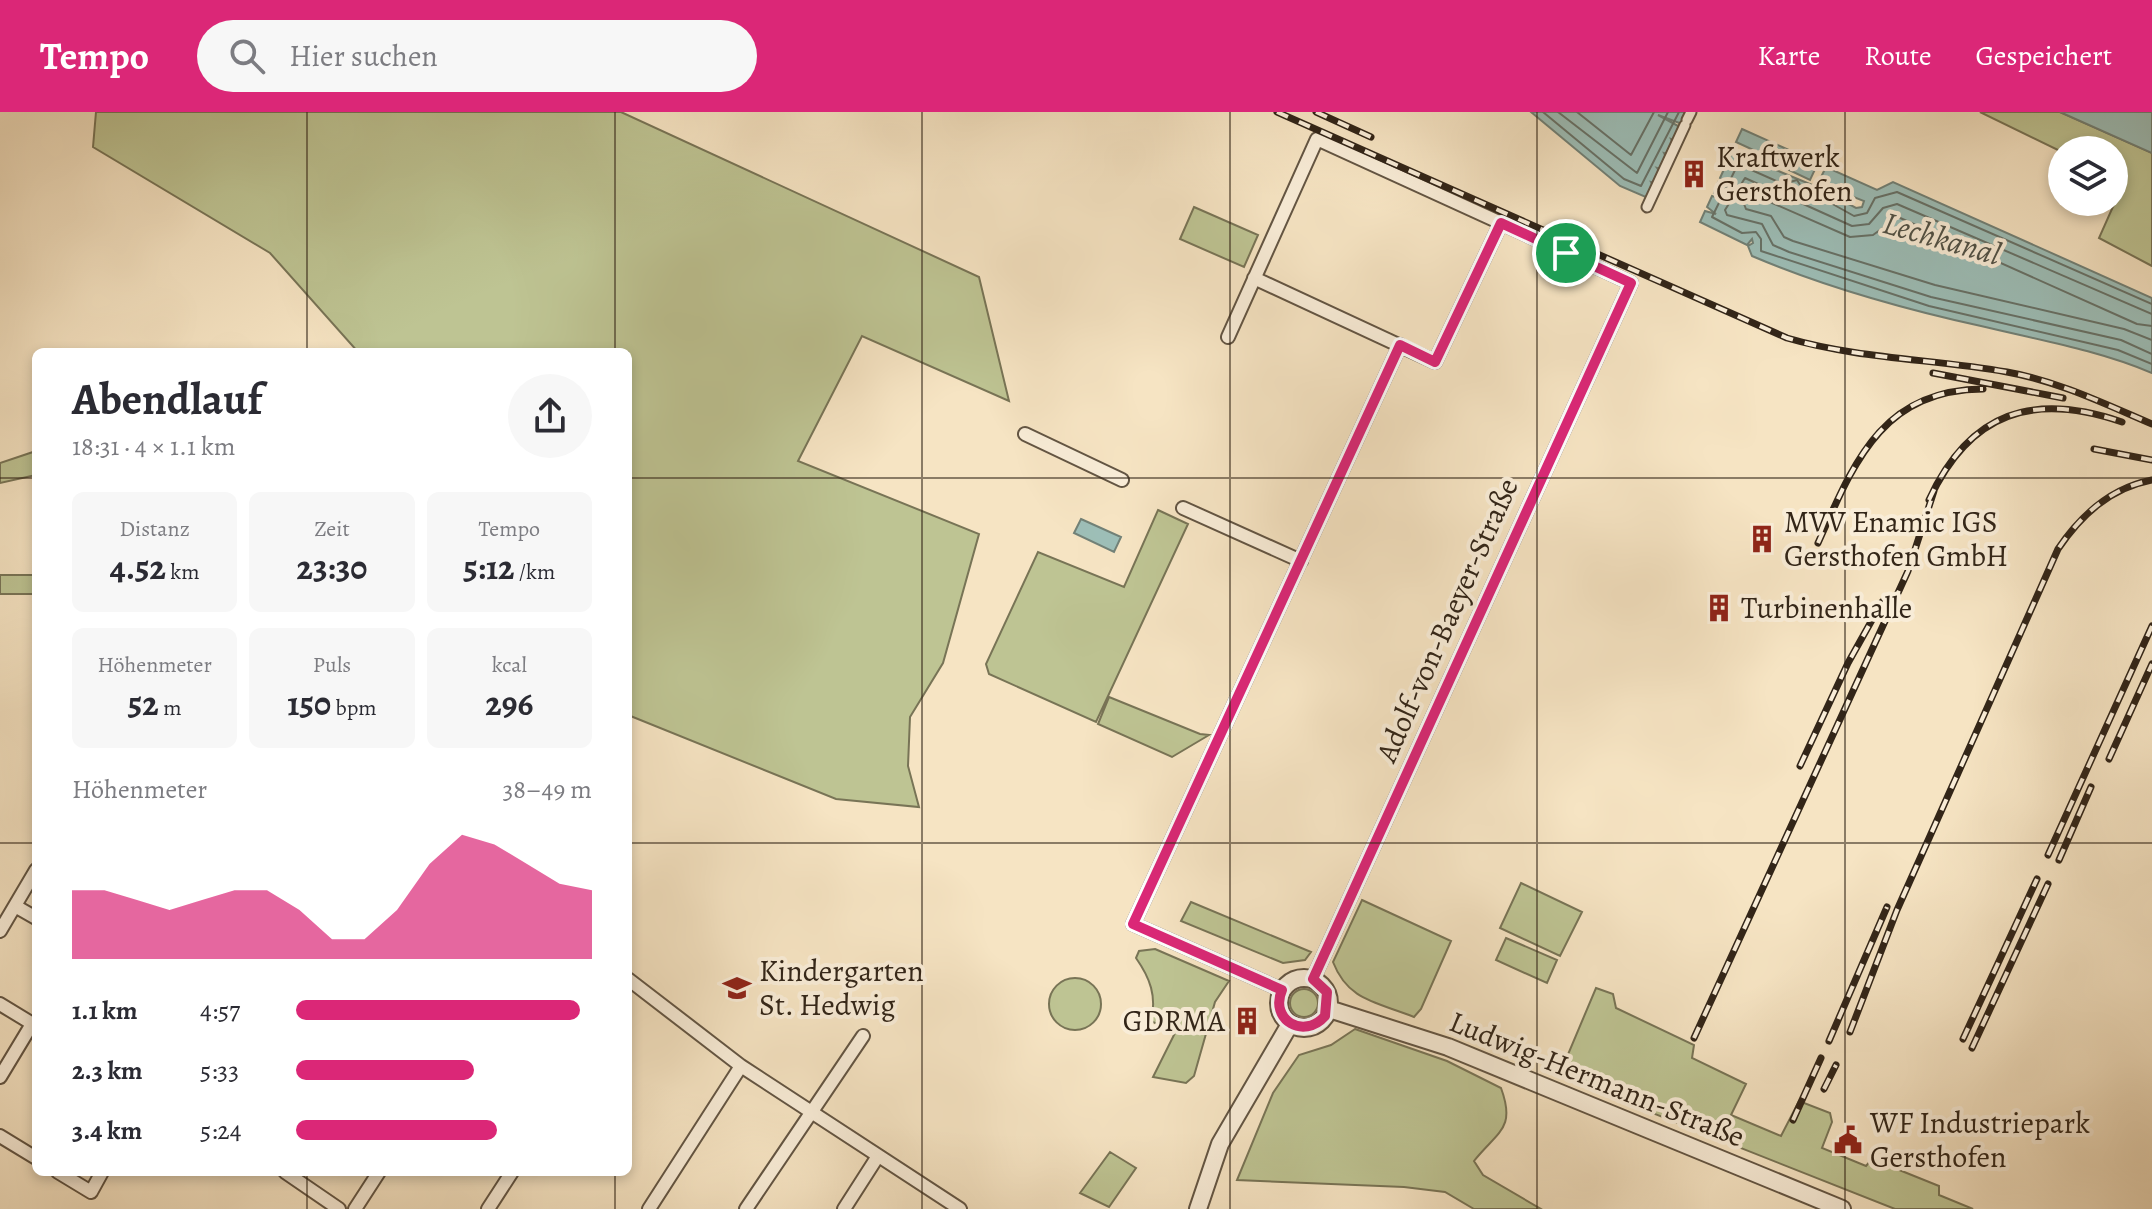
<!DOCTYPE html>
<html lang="de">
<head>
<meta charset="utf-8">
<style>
  :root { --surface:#fff; --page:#f7f7f7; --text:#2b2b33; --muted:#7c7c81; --accent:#db2777 }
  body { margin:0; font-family:Alegreya,serif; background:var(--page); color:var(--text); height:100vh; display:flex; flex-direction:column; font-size:30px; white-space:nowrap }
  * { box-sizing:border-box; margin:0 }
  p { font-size:26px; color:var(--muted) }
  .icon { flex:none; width:44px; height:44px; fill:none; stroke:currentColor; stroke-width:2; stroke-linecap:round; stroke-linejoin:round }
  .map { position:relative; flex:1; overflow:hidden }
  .panel { position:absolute; left:32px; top:236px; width:600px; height:828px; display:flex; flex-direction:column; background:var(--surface); border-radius:12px; box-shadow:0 4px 12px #0003 }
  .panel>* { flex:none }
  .tools { position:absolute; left:2048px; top:24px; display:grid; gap:16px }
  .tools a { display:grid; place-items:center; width:80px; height:80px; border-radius:50%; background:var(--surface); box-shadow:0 4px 12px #0003; font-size:40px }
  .pin { position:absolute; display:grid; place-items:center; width:68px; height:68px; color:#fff; margin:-34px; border:4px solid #fff; border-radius:50%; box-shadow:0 2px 8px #0007 }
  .round { display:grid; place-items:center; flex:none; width:84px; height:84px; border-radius:42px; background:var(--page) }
  .summary { display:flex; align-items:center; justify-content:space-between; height:136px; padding:0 40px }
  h1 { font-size:44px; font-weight:700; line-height:60px }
  .metrics { display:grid; grid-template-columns:repeat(3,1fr); gap:12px; height:136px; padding:8px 40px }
  .metrics div { display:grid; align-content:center; border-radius:12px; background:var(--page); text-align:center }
  .metrics b { font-size:34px; font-weight:700 }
  .metrics small { font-size:22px; font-weight:400 }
  .metrics p { font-size:22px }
  .chart { height:224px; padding:16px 40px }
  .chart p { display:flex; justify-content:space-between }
  .chart svg { width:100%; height:144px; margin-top:8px; fill:var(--accent); opacity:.7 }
  ul { padding:0 40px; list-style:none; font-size:26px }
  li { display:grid; grid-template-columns:128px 96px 1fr; align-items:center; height:60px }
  li i { height:20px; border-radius:10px; background:var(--accent) }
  header { display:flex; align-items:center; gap:48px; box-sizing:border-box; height:112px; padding:0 40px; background:var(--accent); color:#fff }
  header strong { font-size:38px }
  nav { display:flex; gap:44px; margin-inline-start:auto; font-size:28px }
  .search { width:560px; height:72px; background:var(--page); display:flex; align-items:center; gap:20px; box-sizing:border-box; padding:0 28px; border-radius:44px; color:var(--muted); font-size:30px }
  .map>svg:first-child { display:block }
  .green { fill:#bec493; stroke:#787456; stroke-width:2 }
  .water { fill:#9dbeb7; stroke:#728177; stroke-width:2 }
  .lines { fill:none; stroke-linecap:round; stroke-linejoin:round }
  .shore { stroke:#687268; stroke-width:2 }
  .pedestrian-casing { stroke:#635543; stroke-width:13 }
  .minor-casing { stroke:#635543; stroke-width:16 }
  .tertiary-casing { stroke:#635543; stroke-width:20 }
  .pedestrian { stroke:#f9edd8; stroke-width:9 }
  .minor { stroke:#f9edd8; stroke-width:12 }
  .tertiary { stroke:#f9edd8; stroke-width:16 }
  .rail-casing { stroke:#322518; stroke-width:7 }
  .rail { stroke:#f9edd8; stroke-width:4; stroke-dasharray:12; stroke-linecap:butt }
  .route-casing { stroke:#fff; stroke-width:16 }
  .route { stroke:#db2777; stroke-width:10 }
  .grid { fill:none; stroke:#322518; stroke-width:2; stroke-opacity:0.55 }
  .labels { text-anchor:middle; stroke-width:8; stroke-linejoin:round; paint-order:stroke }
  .poi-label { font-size:30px; fill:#322518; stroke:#f9edd8; text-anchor:start }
  .street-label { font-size:30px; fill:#322518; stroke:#f9edd8 }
  .water-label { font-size:32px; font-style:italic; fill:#525348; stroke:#f9edd8 }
</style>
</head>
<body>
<header>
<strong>Tempo</strong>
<div class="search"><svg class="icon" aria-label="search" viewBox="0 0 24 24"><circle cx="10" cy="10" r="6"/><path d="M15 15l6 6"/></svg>Hier suchen</div>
<nav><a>Karte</a><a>Route</a><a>Gespeichert</a></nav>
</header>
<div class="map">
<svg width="2152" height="1097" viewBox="0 0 2152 1097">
  <rect width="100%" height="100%" fill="#f6e4c3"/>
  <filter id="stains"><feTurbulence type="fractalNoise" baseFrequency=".0025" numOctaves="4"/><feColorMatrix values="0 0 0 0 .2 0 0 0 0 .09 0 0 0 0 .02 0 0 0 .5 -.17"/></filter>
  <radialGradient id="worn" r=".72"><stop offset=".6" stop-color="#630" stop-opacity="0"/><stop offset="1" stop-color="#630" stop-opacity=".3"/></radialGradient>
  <path class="green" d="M96,0H621L979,165L1009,289L862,224L798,349L979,422L943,551L910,605L908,654L919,695L836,687L628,603V240H358L270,141L93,35Z
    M1980,0H2060L2152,41V154L2099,126L2124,70L2114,65V38L2062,40Z
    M1194,95L1258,123L1244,155L1180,127Z
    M36,339V363L0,371V351Z
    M1158,398L1188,412L1096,610L989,562L986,552L1038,440L1124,475Z
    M0,463H36V482H0Z
    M1109,585L1200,622L1209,623L1172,645L1098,612Z
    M1521,771L1582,800L1560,844L1500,816Z
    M1362,788L1451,829L1421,897L1414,905C1377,890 1348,889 1333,850Z
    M1191,790L1311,840L1305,848L1283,851L1181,809Z
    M1506,826L1557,848L1547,871L1496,848Z
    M1155,837L1229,869L1215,890L1194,964L1186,971L1153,965L1175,921L1151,909C1157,884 1150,866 1136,846L1139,839Z
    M1049 892a26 26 0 1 1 52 0a26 26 0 1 1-52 0Z
    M1596,876L1613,882L1616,896L1694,933L1692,946L1746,972L1731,1003L1781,1024L1799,989L1830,1001L1832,1010L1822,1036L1866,1054L1872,1047L1939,1074V1083L1973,1097H1895L1569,968L1561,959Z
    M1290 891a14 14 0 1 1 28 0a14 14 0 1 1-28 0Z
    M1355,917L1447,949L1501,976C1516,1017 1498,1019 1474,1049L1483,1063L1541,1097H1474L1445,1080L1404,1075L1237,1068L1273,981L1299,943L1331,933Z
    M1110,1040L1136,1056L1109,1095L1080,1081Z"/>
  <path class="water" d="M1531,0H1687L1682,12L1658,3L1680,15L1674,28L1671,27L1673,31L1668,42L1664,41L1666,45L1661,57L1657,56L1660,60L1655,71L1651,70L1653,74L1648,86L1620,74Z
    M2060,0H2152V41Z
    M1742,17L1818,51L1810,68L1789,58L1790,55L1736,30Z
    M1732,40L1817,75L1856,96L1862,95L1864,89L1818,71L1826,55L1877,78L1893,70L2152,186V261C2098,238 2039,228 1981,214C1904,197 1825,175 1752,144L1748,134L1753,131L1752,127L1747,133L1700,110L1705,99L1716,102L1707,95L1712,84L1723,87L1714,81L1718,70L1730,73L1720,66L1725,55L1736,58L1727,52Z
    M1081,407L1121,425L1114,440L1074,421Z"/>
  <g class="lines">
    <path class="shore" d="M1543,0L1624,67L1641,74L1679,0
      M1558,0L1637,61L1668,0
      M1577,0L1631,43L1654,0
      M2152,192L1897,80L1875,86L1867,101L1854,104L1820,85L1806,82L1797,68L1783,72L1738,52L1712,105L1742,121L1756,120L1761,127V139L1929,194L2118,238L2152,252
      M2152,202L1897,92L1883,96L1869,112L1852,114L1801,91L1791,82L1778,81L1745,66L1725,98L1727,103L1762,112L1773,133L1789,140L1931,185L2121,228L2152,242
      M2152,214L2137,212L1898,105L1873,123L1850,125L1754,83L1744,92L1746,97L1771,104L1784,125L1793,129L1935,173L2124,217L2152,228"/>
    <defs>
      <path id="pedestrian" d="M1687,8L1691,0
        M1647,95L1685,13"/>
      <path id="minor" d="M1228,225L1317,27L1501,111L1435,250L1254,166
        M1025,322L1122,368
        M1183,396L1301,449
        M15,794L36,806
        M0,819L36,758
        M628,867L741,954L960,1097
        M1313,867L1631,171L1501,111
        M1282,878L1133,812L1400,233
        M0,892L36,914
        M0,965L32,912
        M0,1024L36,1046
        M58,1060L91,1080L102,1060
        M285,1060L339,1097
        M355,1097L379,1060
        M488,1097L512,1060
        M649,1097L741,954
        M746,1097L863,924
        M844,1097L878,1044"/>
      <path id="tertiary" d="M1279 891a25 25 0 1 1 50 0a25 25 0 1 1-50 0Z
        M1329,897L1448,935L1842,1097
        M1198,1097L1220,1032L1290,912"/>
    </defs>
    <use href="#pedestrian" class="pedestrian-casing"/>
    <use href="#minor" class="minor-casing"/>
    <use href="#tertiary" class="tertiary-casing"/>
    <use href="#pedestrian" class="pedestrian"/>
    <use href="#minor" class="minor"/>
    <use href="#tertiary" class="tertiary"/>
    <defs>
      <path id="rail" d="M1277,0L1787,226C1859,247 1934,247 2007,260C2058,269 2105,292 2152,312
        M1316,0L1371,25
        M1933,261L2063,286
        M2094,337L2152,348
        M1929,388C1970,299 2034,280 2122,310
        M1818,431C1854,351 1881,278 1983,277
        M2109,647L2152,552
        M1800,654L1848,551L1882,490
        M2048,743L2152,514
        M2059,748L2091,675
        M1850,920L1897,798L2058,437C2081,403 2110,376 2152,368
        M1694,926L1908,459L1934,379
        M1963,927L2037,767
        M1829,929L1887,795
        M1972,936L2048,772
        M1824,977L1836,953
        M1793,1008L1821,946"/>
    </defs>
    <use href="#rail" class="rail-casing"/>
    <use href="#rail" class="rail"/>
  </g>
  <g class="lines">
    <defs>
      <path id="route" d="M1501,111L1631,171L1313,867L1327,880L1325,904C1304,928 1269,908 1282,878L1133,812L1400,233L1435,250Z"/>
    </defs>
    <use href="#route" class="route-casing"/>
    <use href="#route" class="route"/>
  </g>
  <path class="grid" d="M307,0V240M615,0V240M922,0V1097M1230,0V1097M1537,0V1097M1845,0V1097M0,366H36M628,366H2152M0,731H36M628,731H2152M307,1060V1097M615,1060V1097"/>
  <defs>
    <symbol id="building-bare" viewBox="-9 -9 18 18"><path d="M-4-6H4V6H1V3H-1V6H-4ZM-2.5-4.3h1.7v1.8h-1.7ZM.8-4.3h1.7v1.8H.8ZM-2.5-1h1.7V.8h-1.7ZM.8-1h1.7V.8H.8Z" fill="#8f2418" stroke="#f9edd8" stroke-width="2.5" paint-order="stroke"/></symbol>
    <symbol id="school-bare" viewBox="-9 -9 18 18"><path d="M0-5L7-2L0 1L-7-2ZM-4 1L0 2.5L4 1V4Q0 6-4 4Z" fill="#8f2418" stroke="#f9edd8" stroke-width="2.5" paint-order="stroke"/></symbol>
    <symbol id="civic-bare" viewBox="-9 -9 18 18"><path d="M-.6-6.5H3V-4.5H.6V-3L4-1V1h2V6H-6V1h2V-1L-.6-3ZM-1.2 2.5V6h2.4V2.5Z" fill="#8f2418" stroke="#f9edd8" stroke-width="2.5" paint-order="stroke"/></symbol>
  </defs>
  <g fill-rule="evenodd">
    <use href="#building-bare" x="1674" y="42" width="40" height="40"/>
    <use href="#building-bare" x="1742" y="407" width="40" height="40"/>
    <use href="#building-bare" x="1699" y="476" width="40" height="40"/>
    <use href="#school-bare" x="717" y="856" width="40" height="40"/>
    <use href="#building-bare" x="1227" y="889" width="40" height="40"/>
    <use href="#civic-bare" x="1828" y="1008" width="40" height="40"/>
  </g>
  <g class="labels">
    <g class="poi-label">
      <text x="1716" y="55">Kraftwerk<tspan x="1716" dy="34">Gersthofen</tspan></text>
      <text x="1784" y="420">MVV Enamic IGS<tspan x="1784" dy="34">Gersthofen GmbH</tspan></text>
      <text x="1741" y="506">Turbinenhalle</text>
      <text x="759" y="869">Kindergarten<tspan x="759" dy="34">St. Hedwig</tspan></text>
      <text x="1225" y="919" text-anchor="end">GDRMA</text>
      <text x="1870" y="1021">WF Industriepark<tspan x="1870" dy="34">Gersthofen</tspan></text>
    </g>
    <g class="street-label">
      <text transform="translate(1447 508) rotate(-66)" y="10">Adolf-von-Baeyer-Straße</text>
      <text transform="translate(1597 967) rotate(22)" y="10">Ludwig-Hermann-Straße</text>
    </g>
    <g class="water-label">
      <text transform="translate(1942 126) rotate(16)" y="11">Lechkanal</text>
    </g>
  </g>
  <rect width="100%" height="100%" filter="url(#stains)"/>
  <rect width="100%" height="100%" fill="url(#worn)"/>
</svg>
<div class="tools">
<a><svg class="icon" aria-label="layers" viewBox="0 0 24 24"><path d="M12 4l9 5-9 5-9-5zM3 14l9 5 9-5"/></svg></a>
</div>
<div class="pin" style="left:1566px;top:141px;background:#1e9e55"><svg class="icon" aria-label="arrive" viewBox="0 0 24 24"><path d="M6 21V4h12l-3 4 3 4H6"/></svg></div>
<section class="panel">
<div class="summary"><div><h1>Abendlauf</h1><p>18:31 · 4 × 1.1 km</p></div><a class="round"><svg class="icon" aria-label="share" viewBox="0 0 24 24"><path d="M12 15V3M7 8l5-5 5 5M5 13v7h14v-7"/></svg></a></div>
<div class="metrics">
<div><p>Distanz</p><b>4.52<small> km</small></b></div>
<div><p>Zeit</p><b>23:30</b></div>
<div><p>Tempo</p><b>5:12<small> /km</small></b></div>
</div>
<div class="metrics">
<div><p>Höhenmeter</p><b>52<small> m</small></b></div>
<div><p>Puls</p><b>150<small> bpm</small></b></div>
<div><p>kcal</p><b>296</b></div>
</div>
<div class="chart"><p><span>Höhenmeter</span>38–49 m</p>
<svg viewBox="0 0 160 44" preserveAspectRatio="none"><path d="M0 44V23L10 23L20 26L30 29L40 26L50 23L60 23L70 29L80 38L90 38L100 29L110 15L120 6L130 9L140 15L150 21L160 23V44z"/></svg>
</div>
<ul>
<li><b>1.1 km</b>4:57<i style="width:96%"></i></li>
<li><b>2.3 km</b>5:33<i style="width:60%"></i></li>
<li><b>3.4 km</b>5:24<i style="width:68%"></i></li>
</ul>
</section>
</div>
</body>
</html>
